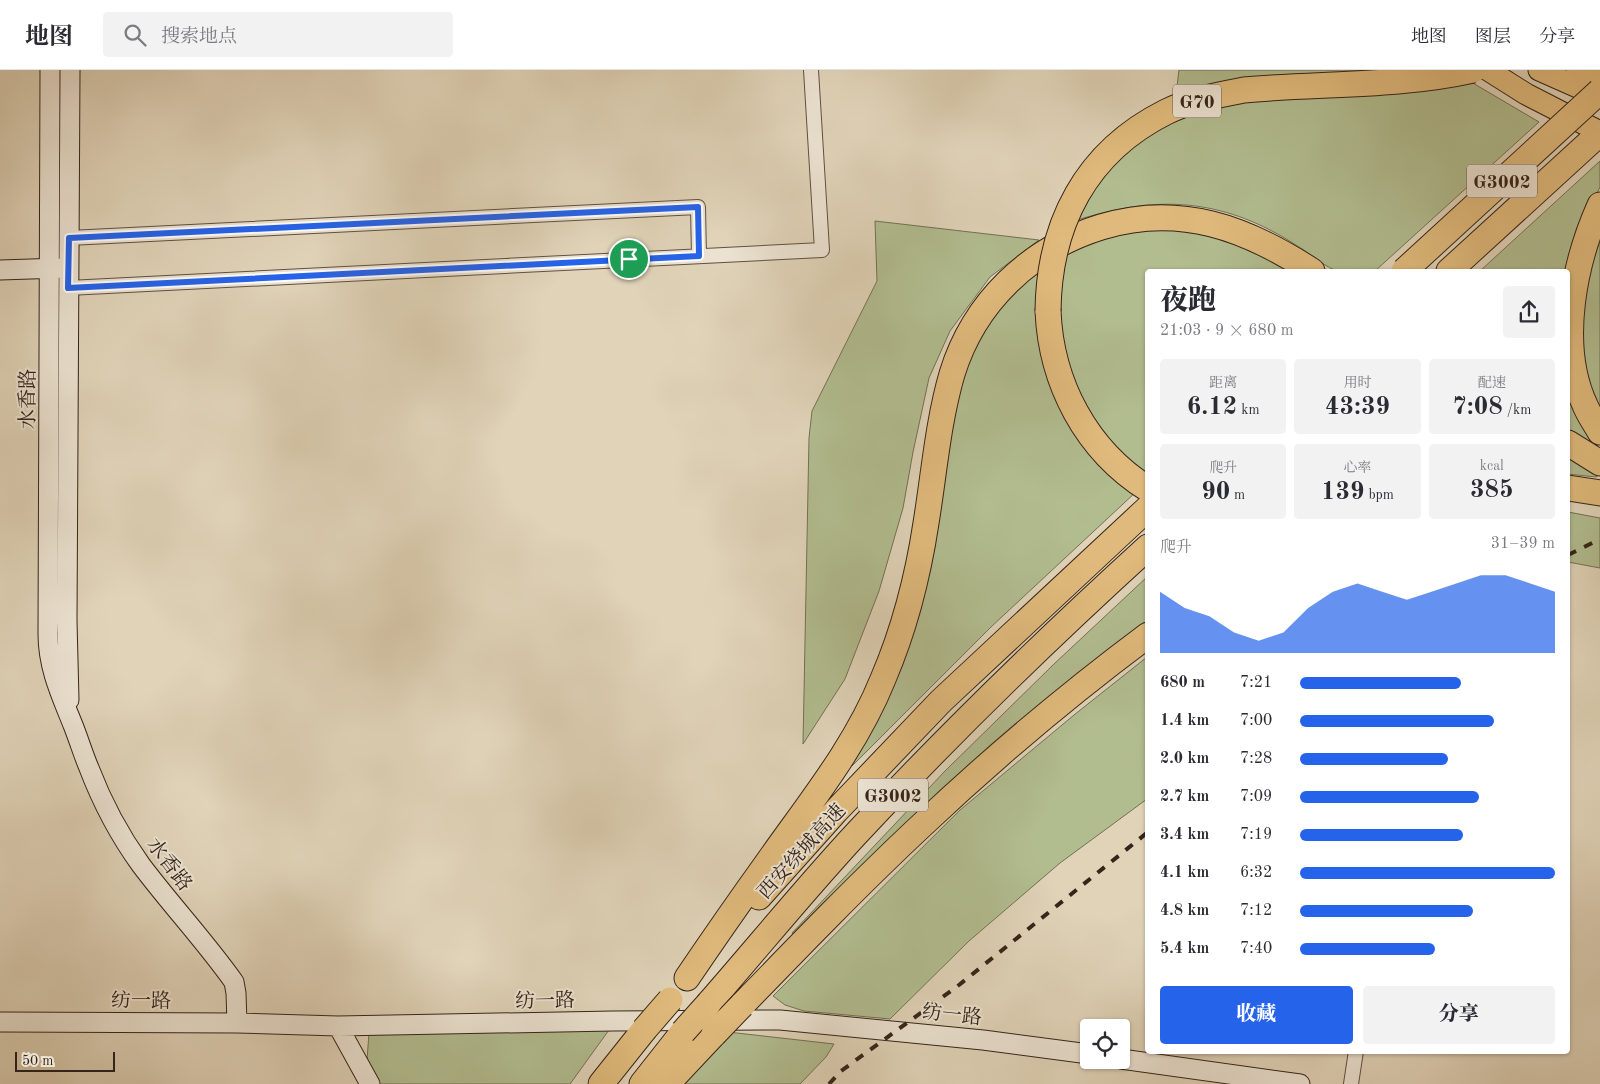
<!DOCTYPE html>
<html lang="zh">
<head>
<meta charset="utf-8">
<style>
  :root { --surface:#fff; --page:#f2f2f3; --text:#2b2b33; --muted:#7c7c81; --line:#e1e1e2; --accent:#2563eb }
  body { margin:0; font-family:"Old Standard TT","Noto Serif SC",serif; background:var(--page); color:var(--text); height:100vh; display:flex; flex-direction:column; font-size:19px; white-space:nowrap }
  * { box-sizing:border-box; margin:0 }
  p { font-size:16px; color:var(--muted) }
  .icon { flex:none; width:28px; height:28px; fill:none; stroke:currentColor; stroke-width:2; stroke-linecap:round; stroke-linejoin:round }
  .map { position:relative; flex:1; overflow:hidden }
  .side { position:absolute; left:1145px; top:199px; width:425px; height:785px; display:flex; flex-direction:column; background:var(--surface); border-radius:5px; box-shadow:0 1px 4px #0004 }
  .side>* { flex:none }
  .controls { position:absolute; left:1080px; top:949px; display:grid; gap:10px }
  .controls a { display:grid; place-items:center; width:50px; height:50px; border-radius:5px; background:var(--surface); box-shadow:0 1px 4px #0004; font-size:25px }
  .scale { position:absolute; left:15px; bottom:12px; width:100px; box-sizing:border-box; padding-left:5px; border:2px solid #352419; border-top:0; font-size:14px; line-height:18px; white-space:nowrap; color:#352419; -webkit-text-stroke:4px #ebe2d1; paint-order:stroke }
  .pin { position:absolute; display:grid; place-items:center; width:42px; height:42px; color:#fff; margin:-21px; border:2px solid #fff; border-radius:50%; box-shadow:0 1px 5px #0007 }
  .round { display:grid; place-items:center; flex:none; width:52px; height:52px; border-radius:5px; background:var(--page) }
  .overview { display:flex; align-items:center; justify-content:space-between; height:85px; padding:0 15px }
  h1 { font-size:28px; font-weight:800; line-height:38px }
  .figures { display:grid; grid-template-columns:repeat(3,1fr); gap:8px; height:85px; padding:5px 15px }
  .figures div { display:grid; align-content:center; border-radius:5px; background:var(--page); text-align:center }
  .figures b { font-size:25px; font-weight:800 }
  .figures small { font-size:14px; font-weight:400 }
  .figures p { font-size:14px }
  .chart { height:140px; padding:10px 15px }
  .chart p { display:flex; justify-content:space-between }
  .chart svg { width:100%; height:90px; margin-top:5px; fill:var(--accent); opacity:.7 }
  .cta { display:flex; gap:10px; margin-top:auto; padding:10px 15px }
  .cta a { flex:1; height:58px; border-radius:5px; background:var(--accent); color:#fff; font-size:20px; font-weight:800; line-height:58px; text-align:center }
  .cta a+a { background:var(--page); color:var(--text) }
  ul { padding:0 15px; list-style:none; font-size:16px }
  li { display:grid; grid-template-columns:80px 60px 1fr; align-items:center; height:38px }
  li i { height:12px; border-radius:6px; background:var(--accent) }
  header { display:flex; align-items:center; gap:30px; box-sizing:border-box; height:70px; padding:0 25px; background:var(--surface); border-bottom:1px solid var(--line) }
  header strong { font-size:24px }
  nav { display:flex; gap:28px; margin-inline-start:auto; font-size:18px }
  .search { width:350px; height:45px; background:var(--page); display:flex; align-items:center; gap:12px; box-sizing:border-box; padding:0 18px; border-radius:5px; color:var(--muted); font-size:19px }
  .map>svg:first-child { display:block }
  .green { fill:#b1bc8f; stroke:#737054 }
  .lines { fill:none; stroke-linecap:round; stroke-linejoin:round }
  .street-casing { stroke:#605041; stroke-width:16 }
  .secondary-casing { stroke:#352419; stroke-width:21 }
  .primary-casing { stroke:#352419; stroke-width:23 }
  .highway-casing { stroke:#352419; stroke-width:27 }
  .street { stroke:#ebe2d1; stroke-width:14 }
  .secondary { stroke:#ebe2d1; stroke-width:19 }
  .primary { stroke:#e0ba7c; stroke-width:21 }
  .highway { stroke:#e0ba7c; stroke-width:25 }
  .rail { stroke:#352419; stroke-width:4; stroke-dasharray:9 9; stroke-linecap:butt }
  .highway-bridge-casing { stroke:#352419; stroke-width:27; stroke-linecap:butt }
  .highway-bridge { stroke:#e0ba7c; stroke-width:25 }
  .route-casing { stroke:#fff; stroke-width:10 }
  .route { stroke:#2563eb; stroke-width:6 }
  .labels { text-anchor:middle; stroke-width:4; stroke-linejoin:round; paint-order:stroke }
  .shield { fill:#ebe2d1; stroke:#6c5d50; stroke-width:1 }
  .shield-label { font-size:19px; font-weight:bold; fill:#352419 }
  .street-label { font-size:20px; fill:#352419; stroke:#ebe2d1 }
</style>
</head>
<body>
<header>
<strong>地图</strong>
<div class="search"><svg class="icon" aria-label="search" viewBox="0 0 24 24"><circle cx="10" cy="10" r="6"/><path d="M15 15l6 6"/></svg>搜索地点</div>
<nav><a>地图</a><a>图层</a><a>分享</a></nav>
</header>
<div class="map">
<svg width="1600" height="1014" viewBox="0 0 1600 1014">
  <rect width="100%" height="100%" fill="#e0d3b8"/>
  <filter id="stains"><feTurbulence type="fractalNoise" baseFrequency=".004" numOctaves="4"/><feColorMatrix values="0 0 0 0 .2 0 0 0 0 .09 0 0 0 0 .02 0 0 0 .5 -.17"/></filter>
  <radialGradient id="worn" r=".72"><stop offset=".6" stop-color="#630" stop-opacity="0"/><stop offset="1" stop-color="#630" stop-opacity=".3"/></radialGradient>
  <path class="green" d="M1179,0H1407L1176,25Z
    M1466,9L1539,52L1375,201C1364,201 1349,203 1338,201C1329,200 1308,182 1299,177C1290,171 1280,165 1270,160C1202,125 1141,129 1071,152L1083,128L1133,71L1211,34Z
    M1600,91V117L1590,138L1568,201H1480Z
    M875,151L1039,170L990,207L950,261L929,308L913,382L903,438L879,521L845,609L803,674L809,368L812,341L877,211Z
    M1156,159L1180,160L1230,169L1292,201H1148L1147,408L1100,368L1057,271L1060,185L1084,174L1130,161Z
    M1600,162V346L1581,292L1585,214Z
    M1041,197L1043,280L1137,421L991,557L852,696L849,689L873,648L954,333L974,276L1008,227Z
    M1568,311L1599,373L1597,376H1591L1568,360Z
    M1568,386L1598,403L1599,405L1596,407L1568,404Z
    M1568,442L1600,448V498L1568,492Z
    M1147,507V554L796,868L792,863L945,701L1054,594Z
    M1147,587V729L1060,793L969,871L890,949L804,941L785,935L773,926L960,740L1074,645Z
    M609,960L570,1014H379L367,990L369,963Z
    M728,962L834,974L826,987L800,1014H685Z"/>
  <g class="lines">
    <defs>
      <path id="street" d="M69,168L698,137L699,186
        M68,218L822,180L811,0
        M1351,1014L1356,981"/>
      <path id="secondary" d="M50,0L48,564C48,598 61,625 73,655C79,670 83,684 89,698C102,732 120,766 141,795C171,835 205,871 234,912L236,923L237,953
        M0,200L61,198
        M69,630L67,551L70,0
        M0,952L237,953L338,956L613,951L780,950L983,970L1089,984
        M338,956L370,1014
        M1121,989L1300,1014"/>
      <path id="primary" d="M1488,0L1526,24L1600,62
        M1539,0L1600,27
        M1577,0L1600,9"/>
      <path id="highway" d="M1600,135C1574,193 1557,275 1585,335C1589,345 1595,353 1600,362
        M1449,201L1600,63
        M1048,241C1051,313 1086,380 1148,419
        M1568,373L1600,393
        M1568,418L1600,423
        M759,827L836,741L941,631L1148,438
        M687,908C714,868 742,828 770,789C811,731 856,676 883,609C904,560 918,506 926,453C934,404 938,352 952,304C974,232 1030,179 1101,157C1180,133 1246,158 1312,201
        M709,933C758,877 805,819 856,764C949,664 1047,569 1148,477
        M742,935C801,874 860,813 922,755C993,688 1069,624 1148,565
        M601,1014L644,960
        M642,1014L683,962
        M667,1014L714,964"/>
    </defs>
    <use href="#street" class="street-casing"/>
    <use href="#secondary" class="secondary-casing"/>
    <use href="#primary" class="primary-casing"/>
    <use href="#highway" class="highway-casing"/>
    <use href="#street" class="street"/>
    <use href="#secondary" class="secondary"/>
    <use href="#primary" class="primary"/>
    <use href="#highway" class="highway"/>
    <path class="rail" d="M1568,485L1600,469
      M829,1014L841,1001L959,915L1148,762"/>
    <defs>
      <path id="highway-bridge" d="M1404,201L1600,21
        M1048,241C1049,154 1086,82 1166,42C1190,30 1218,25 1244,20C1320,13 1397,17 1473,0
        M644,960L670,930
        M683,962L709,933
        M714,964L742,935"/>
    </defs>
    <use href="#highway-bridge" class="highway-bridge-casing"/>
    <use href="#highway-bridge" class="highway-bridge"/>
  </g>
  <g class="lines">
    <defs>
      <path id="route" d="M698,137L699,186L68,218L69,168Z"/>
    </defs>
    <use href="#route" class="route-casing"/>
    <use href="#route" class="route"/>
  </g>
  <g class="labels">
    <g class="shield">
      <rect x="1173" y="14.5" width="48" height="33" rx="4"/>
      <rect x="1467" y="94.5" width="70" height="33" rx="4"/>
      <rect x="858" y="708.5" width="70" height="33" rx="4"/>
    </g>
    <g class="shield-label">
      <text x="1197" y="38">G70</text>
      <text x="1502" y="118">G3002</text>
      <text x="893" y="732">G3002</text>
    </g>
    <g class="street-label">
      <text transform="translate(27 329) rotate(-90)" y="7">水香路</text>
      <text transform="translate(801 781) rotate(-48)" y="7">西安绕城高速</text>
      <text transform="translate(170 794) rotate(53)" y="7">水香路</text>
      <text x="141" y="937">纺一路</text>
      <text transform="translate(545 930) rotate(-1)" y="7">纺一路</text>
      <text transform="translate(952 944) rotate(6)" y="7">纺一路</text>
    </g>
  </g>
  <rect width="100%" height="100%" filter="url(#stains)"/>
  <rect width="100%" height="100%" fill="url(#worn)"/>
</svg>
<div class="controls">
<a><svg class="icon" aria-label="locate" viewBox="0 0 24 24"><circle cx="12" cy="12" r="6"/><path d="M12 2v4M12 18v4M2 12h4M18 12h4"/></svg></a>
</div>
<div class="scale">50 m</div>
<div class="pin" style="left:629px;top:189px;background:#1e9e55"><svg class="icon" aria-label="arrive" viewBox="0 0 24 24"><path d="M6 21V4h12l-3 4 3 4H6"/></svg></div>
<section class="side">
<div class="overview"><div><h1>夜跑</h1><p>21:03 · 9 × 680 m</p></div><a class="round"><svg class="icon" aria-label="share" viewBox="0 0 24 24"><path d="M12 15V3M7 8l5-5 5 5M5 13v7h14v-7"/></svg></a></div>
<div class="figures">
<div><p>距离</p><b>6.12<small> km</small></b></div>
<div><p>用时</p><b>43:39</b></div>
<div><p>配速</p><b>7:08<small> /km</small></b></div>
</div>
<div class="figures">
<div><p>爬升</p><b>90<small> m</small></b></div>
<div><p>心率</p><b>139<small> bpm</small></b></div>
<div><p>kcal</p><b>385</b></div>
</div>
<div class="chart"><p><span>爬升</span>31–39 m</p>
<svg viewBox="0 0 160 44" preserveAspectRatio="none"><path d="M0 44V14L10 22L20 26L30 34L40 38L50 34L60 22L70 14L80 10L90 14L100 18L110 14L120 10L130 6L140 6L150 10L160 14V44z"/></svg>
</div>
<ul>
<li><b>680 m</b>7:21<i style="width:63%"></i></li>
<li><b>1.4 km</b>7:00<i style="width:76%"></i></li>
<li><b>2.0 km</b>7:28<i style="width:58%"></i></li>
<li><b>2.7 km</b>7:09<i style="width:70%"></i></li>
<li><b>3.4 km</b>7:19<i style="width:64%"></i></li>
<li><b>4.1 km</b>6:32<i style="width:100%"></i></li>
<li><b>4.8 km</b>7:12<i style="width:68%"></i></li>
<li><b>5.4 km</b>7:40<i style="width:53%"></i></li>
</ul>
<div class="cta"><a>收藏</a><a>分享</a></div>
</section>
</div>
</body>
</html>
